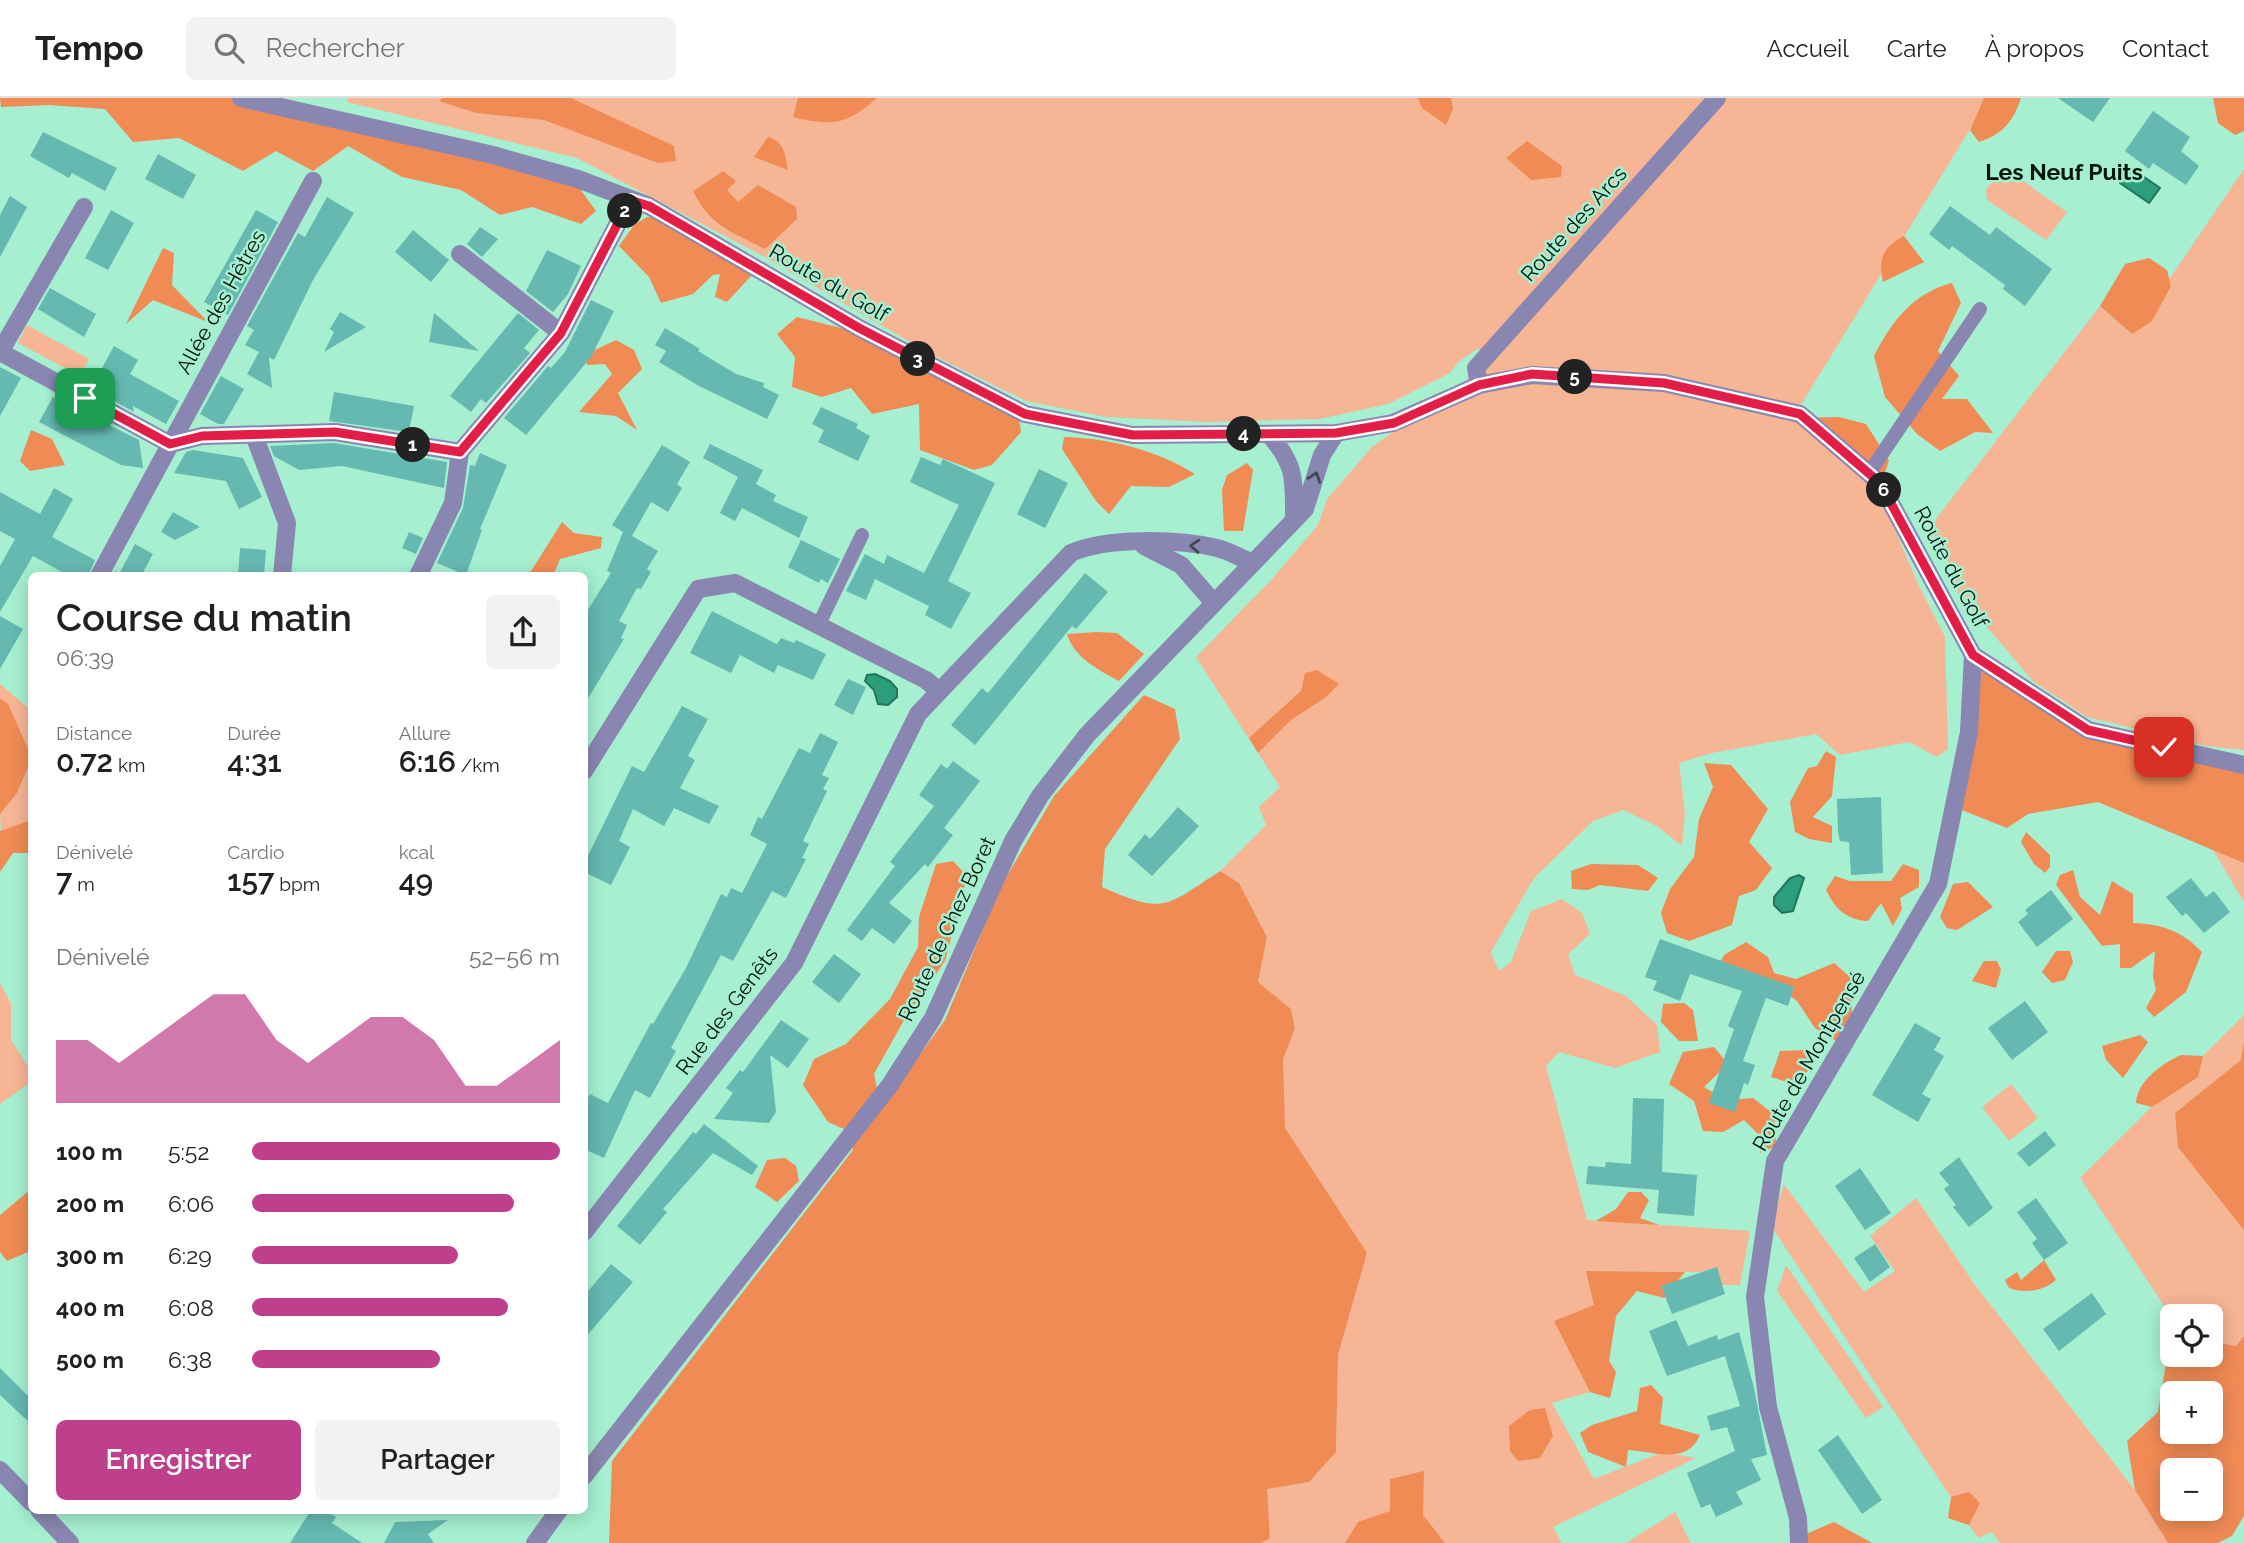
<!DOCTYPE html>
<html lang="fr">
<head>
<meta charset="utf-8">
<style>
  :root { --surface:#fff; --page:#f2f2f2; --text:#202124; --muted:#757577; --line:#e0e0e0; --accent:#be3f8b }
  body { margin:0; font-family:Raleway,sans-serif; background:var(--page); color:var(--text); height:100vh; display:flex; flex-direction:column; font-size:26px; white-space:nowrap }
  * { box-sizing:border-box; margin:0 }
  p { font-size:23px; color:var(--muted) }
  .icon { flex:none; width:38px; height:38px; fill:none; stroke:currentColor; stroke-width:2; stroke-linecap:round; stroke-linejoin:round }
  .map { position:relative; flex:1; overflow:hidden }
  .panel { position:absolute; left:28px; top:474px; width:560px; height:942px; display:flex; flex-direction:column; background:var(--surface); border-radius:10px; box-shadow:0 4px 18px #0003 }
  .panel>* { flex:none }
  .controls { position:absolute; left:2160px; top:1206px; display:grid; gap:14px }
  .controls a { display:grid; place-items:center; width:63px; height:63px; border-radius:10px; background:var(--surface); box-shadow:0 4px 18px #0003; font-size:35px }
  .pin { position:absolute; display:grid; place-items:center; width:60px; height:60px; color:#fff; margin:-30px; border-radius:14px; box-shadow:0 4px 10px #0006 }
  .km { position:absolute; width:35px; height:35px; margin:-18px; border-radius:50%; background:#222; color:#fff; font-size:19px; line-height:35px; text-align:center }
  .round { display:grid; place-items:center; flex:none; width:74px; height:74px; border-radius:10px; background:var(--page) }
  .headline { display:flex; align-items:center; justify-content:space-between; height:119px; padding:0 28px }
  h1 { font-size:38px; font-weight:600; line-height:52px }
  .figures { display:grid; grid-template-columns:repeat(3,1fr); gap:10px; height:119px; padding:7px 28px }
  .figures div { display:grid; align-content:center }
  .figures b { font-size:30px; font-weight:600 }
  .figures small { font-size:19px; font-weight:400 }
  .figures p { font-size:19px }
  .chart { height:196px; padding:14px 28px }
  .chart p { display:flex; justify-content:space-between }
  .chart svg { width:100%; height:126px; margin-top:7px; fill:var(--accent); opacity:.7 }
  .cta { display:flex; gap:14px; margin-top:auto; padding:14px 28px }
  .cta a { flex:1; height:80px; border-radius:10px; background:var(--accent); color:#fff; font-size:28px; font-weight:600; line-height:80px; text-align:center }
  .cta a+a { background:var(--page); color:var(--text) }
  ul { padding:0 28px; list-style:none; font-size:23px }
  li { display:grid; grid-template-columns:112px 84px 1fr; align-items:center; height:52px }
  li i { height:18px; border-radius:9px; background:var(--accent) }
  header { display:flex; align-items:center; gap:42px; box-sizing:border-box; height:98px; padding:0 35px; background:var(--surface); border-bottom:2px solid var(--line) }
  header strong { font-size:33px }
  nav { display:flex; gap:38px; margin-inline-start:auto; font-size:24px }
  .search { width:490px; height:63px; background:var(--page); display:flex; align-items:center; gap:18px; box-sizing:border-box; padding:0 24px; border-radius:10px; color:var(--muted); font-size:26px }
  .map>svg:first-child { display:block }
  .green { fill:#f6b595 }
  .forest { fill:#f08b55; fill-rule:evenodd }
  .water { fill:#2d9e7b; stroke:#20755a; stroke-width:2 }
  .building { fill:#65b9b1 }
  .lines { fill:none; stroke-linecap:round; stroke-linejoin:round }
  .service { stroke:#8986b1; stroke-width:14 }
  .minor { stroke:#8986b1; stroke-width:18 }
  .oneway { stroke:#3e4856 }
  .route-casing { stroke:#fff; stroke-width:14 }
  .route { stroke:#e11d48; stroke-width:9 }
  .labels { text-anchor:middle; stroke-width:5; stroke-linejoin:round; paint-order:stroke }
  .street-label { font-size:21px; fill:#00150c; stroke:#a6efd1 }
  .neighbourhood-label { font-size:23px; font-weight:bold; fill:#00150c; stroke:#a6efd1 }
</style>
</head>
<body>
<header>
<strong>Tempo</strong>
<div class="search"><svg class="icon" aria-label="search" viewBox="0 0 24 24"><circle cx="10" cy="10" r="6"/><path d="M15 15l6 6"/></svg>Rechercher</div>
<nav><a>Accueil</a><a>Carte</a><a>À propos</a><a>Contact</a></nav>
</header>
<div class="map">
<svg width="2244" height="1445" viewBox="0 0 2244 1445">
  <rect width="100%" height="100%" fill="#a6efd1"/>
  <path class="green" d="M348,0H1989L1793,320L1879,394L1918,486L1945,539L1948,651L1937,659L1909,644L1840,657L1816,636L1712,655L1679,665L1685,714L1682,748L1657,728L1623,712L1593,723L1534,780L1491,854L1499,873L1511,864L1531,813L1562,801L1582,815L1590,836L1568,856L1575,877L1626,898L1657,927L1660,954L1615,970L1559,954L1546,968L1587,1122L1750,1133L1740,1187H1722L1716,1169L1701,1174L1587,1173L1595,1207L1555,1223L1590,1294L1552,1305L1594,1381L1663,1354L1696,1360L1553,1429L1562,1445H1261L1270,1439L1266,1391L1309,1384L1336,1354L1338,1257L1367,1155L1284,1030L1283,961L1295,931L1291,911L1258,884L1267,839L1239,785L1220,773L1266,727L1259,709L1280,689L1196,559L1272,481L1318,427L1327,401L1372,349L1497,260L1477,251L1458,264L1450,275L1388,306L1320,321L1207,324L1106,319L1026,303L927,254L763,158L577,60L347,4Z
    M2003,69L2067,114L2046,142L1987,102L1986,92Z
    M2244,71V652L2206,648L2087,619L2033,583L1958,495L1955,476L1929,430L2100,208L2132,236Z
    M27,227L89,261L80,278L18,245Z
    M0,586L31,612V660L8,607L0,600Z
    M31,664V724L1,734L0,716L17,695Z
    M2213,752L2244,765V804Z
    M0,885L11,906V942L31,973V984L0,1006Z
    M2244,917V1238L2236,1248L2210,1243V1218L2172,1220L2080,1080Z
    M2011,986L2038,1020L2009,1043L1982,1009Z
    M1784,1086L1864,1194L1895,1173L1870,1138L1916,1100L1975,1187L2135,1392L2168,1445H2000L1992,1434L1978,1440L1771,1128Z
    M1786,1167L1883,1309L1866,1320L1777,1193Z
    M1675,1414L1691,1445H1626Z"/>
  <path class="forest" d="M0,0H241L575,84L596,113L581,126L532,109L500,117L461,92L402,79L348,48L313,73L276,53L243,73L179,40L133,44L105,11L49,7L1,9Z
    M442,0H571L674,48L676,63L658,65L544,22L476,15L439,3Z
    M798,0H877C845,28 832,28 793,19Z
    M1418,0H1451L1453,11L1446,27L1422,10Z
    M1984,0H2021C2013,24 2003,36 1979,44L1970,32Z
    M2213,0H2244V33L2235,37L2218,25Z
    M768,39C785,44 785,56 788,72L754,59Z
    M1527,43L1562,68L1561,79L1531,82L1506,60Z
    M723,73L736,83L727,92L738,104L758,87L796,109L797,121L765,151C732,134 710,128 693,93Z
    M647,119L657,120L752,177L727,204L715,199L720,176L713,177L693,196L661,205L649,179L619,148L634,127Z
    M1904,138L1924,164L1883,184C1878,160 1883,149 1904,138Z
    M163,150L174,155L172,187L208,224L153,202L126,226Z
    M2149,160L2167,172L2171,188L2152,223L2132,236L2100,208L2125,166Z
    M1952,185L1961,205L1938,253L1959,278L1942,301H1967L1993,335L1975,334L1940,353L1917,336L1885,299L1874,258C1892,223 1913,195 1952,185Z
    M797,219L845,231L1019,321L1021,334L992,367L974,372L920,352L919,306L872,316L851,290L822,299L792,289L795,259L777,236Z
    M616,242L634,252L642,271L618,295L637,332L616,318L579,314L612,276L605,266L587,267L584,257Z
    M1839,319L1866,326L1889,362L1879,394L1793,320Z
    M31,332L52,341L65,367L30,373L20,363Z
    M1064,339C1108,340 1157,352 1195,376L1169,389L1131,388L1109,416L1096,403L1062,351Z
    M1247,365L1253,372L1243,433H1224L1222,392L1227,377Z
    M562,424L574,435L602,439L601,450L560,461L553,478H528Z
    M1097,534L1117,535L1144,556L1119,583C1099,572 1074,560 1067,536Z
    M1973,557L2088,632L2244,667V765L2098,704L2028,716L2007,730L1954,709Z
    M1317,572L1339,586L1326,599L1291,622L1258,655L1249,640L1301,593L1305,575Z
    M1144,597L1175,611L1180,641L1105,751L1102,789C1165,817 1165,809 1220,773L1239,785L1267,839L1258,884L1291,911L1295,931L1283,961L1285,1030L1367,1155L1338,1257L1336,1354L1309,1384L1267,1391L1270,1440L1261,1445H609L612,1363L853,1052L844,1031L828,1024L803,987L814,961L846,946L890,901L918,849L919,819L936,766L953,763L967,778L945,863L904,922L874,976L881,1011L945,922L1001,788L1054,698Z
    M0,600L8,606L32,660L17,695L0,716Z
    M1826,653L1836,659L1832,698L1813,719L1832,728V745L1809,741L1795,734L1790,704L1808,670L1817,668Z
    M1704,665L1731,667L1768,711L1749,744L1772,770L1756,792L1739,798L1732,827L1689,843L1667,835L1661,815L1670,791L1694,759L1699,721L1713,689Z
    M29,723L31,724V755H13L0,774V733Z
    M2026,734L2050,757V769L2045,775L2034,766L2021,744Z
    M1591,766L1638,767L1658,780L1648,793L1600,787L1588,792L1572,791L1571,773Z
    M1903,766L1919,772V789L1900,800L1902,811L1893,828L1881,805L1868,823C1847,822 1835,811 1826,792L1835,778L1850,783H1891Z
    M2073,772L2080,799L2100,817L2112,783L2133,796V825C2162,826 2182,833 2202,854L2186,894L2154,919L2146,910L2156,892L2153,879L2155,853L2131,870H2120V846L2102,848L2056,787L2060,777Z
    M1968,784L1993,809L1957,832L1947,830L1940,819L1953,786Z
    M1746,844L1768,859L1774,875L1796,881L1834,865L1850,879L1852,916L1836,943L1815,930L1797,903L1779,890L1719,866L1724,857Z
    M2056,853H2070L2073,864L2065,882L2052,885L2042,874Z
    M1984,863H1997L2001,872L1996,890L1972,883Z
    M1684,905L1693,912L1698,943H1679L1661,924L1663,906Z
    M2140,937L2148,944L2123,980L2106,962L2102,948Z
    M2244,944V1132L2178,1049L2175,1015L2241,962Z
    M1714,949L1728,966L1704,989L1726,1002L1753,1000L1775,1017L1776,1048L1760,1055L1761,1039L1744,1022L1723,1034L1703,1033L1694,1003L1669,986L1683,954Z
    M1805,952L1809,971L1797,987L1771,979L1780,953Z
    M2181,957L2203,958L2198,979L2152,1009L2136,1005C2137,983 2163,965 2181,957Z
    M785,1060L796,1068L799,1083L777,1104L755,1089L767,1062Z
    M31,1091V1157L28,1154L7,1163L0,1154V1117Z
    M1628,1094H1641L1649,1102L1640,1120L1659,1127L1596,1123L1616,1111Z
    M2044,1162L2056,1182C2044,1193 2024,1196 2009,1190L2005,1182L2017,1174L2021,1182Z
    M1586,1173L1685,1174L1664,1200L1637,1193L1616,1218L1609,1263L1616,1274L1610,1300L1590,1294L1554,1223L1594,1207Z
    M2172,1229V1256H2210V1243L2236,1248L2244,1238V1418L2232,1438L2218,1445H2168L2135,1392L2127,1343L2158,1314ZM2172,1295H2210V1334H2172ZM2172,1372H2210V1410H2172Z
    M1651,1287L1663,1300L1660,1326L1700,1337C1687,1367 1656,1354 1628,1352L1626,1369L1588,1354L1580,1335L1592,1327L1637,1313L1640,1290Z
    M1545,1310L1553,1338L1540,1360L1518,1363L1510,1353L1509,1328L1530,1312Z
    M1424,1373L1423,1417L1445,1445H1345L1358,1424L1390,1413V1381Z
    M1969,1394L1980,1405L1969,1427L1948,1420L1951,1399Z
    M1834,1424L1872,1445H1806V1436Z"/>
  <path class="water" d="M2131,70L2160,90L2149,105L2120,85L2121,74Z
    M875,576L890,583L897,591V599L888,607L878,606L874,592L865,583L867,577Z
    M1799,777L1804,780L1793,813L1782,815L1774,807V799L1790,780Z"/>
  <path class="building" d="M2058,0H2110L2093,24Z
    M2153,13L2190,39L2181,53L2199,68L2186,87L2153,65L2149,71L2125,53Z
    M43,34L117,70L105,93L72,75L69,80L30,58Z
    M158,56L196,77L183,101L145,81Z
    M10,98L27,109L0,159V117Z
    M327,99L354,115L313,182L274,262L269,259L272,290L247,276L259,254L245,247L254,232L247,228L298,135L305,139Z
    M1950,108L1990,137L1996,129L2052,171L2025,208L2003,191L2005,187L1952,148L1949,152L1929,136Z
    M111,112L134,125L108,172L85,160Z
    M256,112L278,124L228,217L204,204Z
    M480,129L498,141L482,159L467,146Z
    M413,132L449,162L431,184L395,154Z
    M547,152L581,168L568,196L553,214L526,193Z
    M50,190L96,216L84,239L38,211Z
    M591,202L614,213L591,259L526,337L504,320L548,268L551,270L565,254Z
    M340,214L366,229L324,254L334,234L330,231Z
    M434,215L446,225L479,253L429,244Z
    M518,215L539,232L524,250L530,255L486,305L481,301L471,314L450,298Z
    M665,230L700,251L698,253L736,276L764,285L763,289L779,297L767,321L699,288L659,264L666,253L655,247Z
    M114,248L138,262L130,276L179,303L166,326L133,308L134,314L91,290Z
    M0,269L21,280L0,318Z
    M221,278L244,291L224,326H218L200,316Z
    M334,294L414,308L409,334L329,323Z
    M53,299L139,342L143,370L121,367L39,324Z
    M821,309L858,326L856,330L870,338L858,363L818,344L824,332L812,326Z
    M334,345L447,364L444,390L342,368L299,372L274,358L270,348Z
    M710,346L763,372L756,386L776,397L773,403L808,419L799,440L742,410L735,423L720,415L738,379L703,360Z
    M662,347L690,364L677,386L682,390L668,414L651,404L632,438L658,453L647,471L651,474L641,491L637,490L619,523L627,527L621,540L624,541L584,607V518L611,475L607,473L623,434L612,427Z
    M193,352L243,360L262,399L239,411L226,383L174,375L186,354Z
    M480,355L507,367L480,431L482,432L466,477L437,465L463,410L470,367L475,368Z
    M921,359L940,367L943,361L995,385L948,483L971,495L951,531L925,517L929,508L875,481L866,502L846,493L865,456L884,466L887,457L924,475L959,407L910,384Z
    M1039,371L1068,385L1045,430L1017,416Z
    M54,390L73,401L52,439L95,462L88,478H69L33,458L0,514V468L15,441L0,433V394L40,416Z
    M173,414L200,429L175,442L161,434Z
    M409,434L423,440L416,456L402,450Z
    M801,442L840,461L828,485L821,481L819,485L788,469Z
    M135,446L153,456L141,478H112L115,473L119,476Z
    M240,450L266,452L264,478H238Z
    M1085,475L1108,494L1076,531L1072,528L975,647L951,627L982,590L988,595Z
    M712,513L777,546L781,540L794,545L796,542L826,556L813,582L778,567L774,575L740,557L731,575L690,555Z
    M0,518L23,531L0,571Z
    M848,581L866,589L853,617L834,607Z
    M682,608L708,621L688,658L695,662L680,690L719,708L709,726L674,710L664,728L633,711L619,743L630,749L611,787L584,774V766L632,668L644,674Z
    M820,635L838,644L822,677L829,680L823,691L827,693L803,743L809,746L802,760L806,761L786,800L772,793L733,863L721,857L671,950L676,953L650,1000L635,992L604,1060L584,1051V1007L590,996L608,1005L651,925L653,926L686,870L721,796L727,799L731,790L742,795L767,746L750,737L758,719L762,721L799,650L810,655Z
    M953,663L980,683L944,730L953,737L928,769L925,766L889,805L912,823L894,846L872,830L862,843L847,832L895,768L890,764L934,708L919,697L941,666L947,671Z
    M1881,699L1883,775L1851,777L1849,744L1840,743L1838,734L1837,701Z
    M1178,709L1199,728L1152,778L1128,757L1145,736L1150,741Z
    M2191,780L2206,799L2214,793L2230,814L2204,835L2186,815L2182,818L2166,799Z
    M2051,792L2073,821L2037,849L2018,824L2028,816L2025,812Z
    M1660,841L1794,889L1788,908L1766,900L1743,963L1755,967L1748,987L1744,985L1735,1014L1709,1005L1734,931L1728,928L1742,893L1690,876L1680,903L1653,892L1657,883L1645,879Z
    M834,856L861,876L839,905L812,884Z
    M2025,903L2048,934L2012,962L1988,930Z
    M781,922L809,941L788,970L770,957L776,1014L769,1025L714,1021L733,995L726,990L740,972L743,974Z
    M1915,925L1941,940L1934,952L1944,958L1922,996L1931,1001L1918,1024L1872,997Z
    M1633,1000L1664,1001L1662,1074L1697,1077L1694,1118L1657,1115L1659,1092L1586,1086L1588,1068L1605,1069L1606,1064L1631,1066Z
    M704,1026L758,1068L752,1077L713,1055L663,1111L667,1114L640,1147L617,1128L693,1034L696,1036Z
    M2045,1033L2056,1047L2029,1069L2017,1055Z
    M1959,1059L1993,1110L1969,1129L1953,1109L1956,1107L1944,1091L1949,1087L1939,1075Z
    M1860,1070L1891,1115L1865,1132L1835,1088Z
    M2036,1100L2068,1145L2044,1162L2032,1145L2037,1141L2017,1114Z
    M1875,1146L1890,1169L1870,1184L1854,1160Z
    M611,1166L633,1184L584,1241V1198Z
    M1717,1169L1725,1196L1672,1216L1661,1188Z
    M2092,1195L2106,1216L2059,1253L2043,1231Z
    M1676,1222L1688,1248L1717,1237L1718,1242L1739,1234L1754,1290L1767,1357L1751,1361L1761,1382L1736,1394L1743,1406L1716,1419L1710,1406L1701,1410L1687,1375L1735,1353L1727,1329L1711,1333L1707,1318L1740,1308L1725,1258L1667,1278L1649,1233Z
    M0,1270L32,1302V1327L0,1297Z
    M1838,1337L1882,1402L1862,1416L1818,1352Z
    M311,1412H325L336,1419L332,1425L362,1445H290Z
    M448,1422L428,1436L434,1445H384L395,1424Z"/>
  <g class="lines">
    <path class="service" d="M1869,375L1980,211
      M818,528L862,437"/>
    <path class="minor" d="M241,0L489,56L578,81L649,108L859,230L1025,316L1133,337L1336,335L1393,325L1479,287L1532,277L1664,285L1800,316L1880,385L1973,557L2088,632L2244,667
      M460,156L561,235
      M0,254L170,346L202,338L335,334L460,354L561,235L630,102
      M0,254L84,109
      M1479,287L1476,270L1717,0
      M1269,336C1296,368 1294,380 1294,421
      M254,337L287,425L282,478
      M1144,448L1181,467L1214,505
      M99,478L313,83
      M418,478L453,405L460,354
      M584,673L698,491L735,485L926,582L938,592
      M584,1134L794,865L918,616L1071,455C1107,439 1178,441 1217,450C1229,453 1241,460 1253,465
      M0,1372L32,1405
      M584,1378L890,987L933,920L1013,743L1040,698L1087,637L1305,411L1322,357L1336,335
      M39,1412L70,1445
      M535,1445L559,1412
      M1799,1445L1798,1420L1768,1309L1755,1199L1775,1063L1938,786L1969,634L1973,557"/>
  </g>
  <defs><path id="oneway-chevron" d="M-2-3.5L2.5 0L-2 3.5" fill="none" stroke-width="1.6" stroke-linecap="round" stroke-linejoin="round" transform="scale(1.75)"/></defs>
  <g class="oneway">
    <use href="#oneway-chevron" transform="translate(1315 379) rotate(-72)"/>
    <use href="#oneway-chevron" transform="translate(1195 448) rotate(-176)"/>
  </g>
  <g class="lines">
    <defs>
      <path id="route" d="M85,300L170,346L202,338L335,334L460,354L561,235L630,102L649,108L859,230L1025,316L1133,337L1336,335L1394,325L1479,287L1532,276L1664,285L1800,316L1880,385L1973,557L2088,632L2164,649"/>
    </defs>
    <use href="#route" class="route-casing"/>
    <use href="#route" class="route"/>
  </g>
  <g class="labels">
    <g class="street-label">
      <text transform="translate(1574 126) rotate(-48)" y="7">Route des Arcs</text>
      <text transform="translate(829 185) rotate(30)" y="7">Route du Golf</text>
      <text transform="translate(221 204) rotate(-61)" y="7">Allée des Hêtres</text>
      <text transform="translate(1951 469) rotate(62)" y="7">Route du Golf</text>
      <text transform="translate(947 831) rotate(-65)" y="7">Route de Chez Boret</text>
      <text transform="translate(727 913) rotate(-53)" y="7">Rue des Genêts</text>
      <text transform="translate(1809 963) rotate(-60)" y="7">Route de Montpensé</text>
    </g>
    <g class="neighbourhood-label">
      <text x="2064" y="82">Les Neuf Puits</text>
    </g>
  </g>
</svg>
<div class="controls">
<a><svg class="icon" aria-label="locate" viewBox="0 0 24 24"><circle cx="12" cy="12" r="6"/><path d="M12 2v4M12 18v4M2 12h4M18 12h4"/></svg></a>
<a>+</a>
<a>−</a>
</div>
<div class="pin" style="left:85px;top:300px;background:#1e9e55"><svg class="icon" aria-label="arrive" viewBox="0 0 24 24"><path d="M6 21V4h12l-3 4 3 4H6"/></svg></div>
<div class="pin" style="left:2164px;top:649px;background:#d93025"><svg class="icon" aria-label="check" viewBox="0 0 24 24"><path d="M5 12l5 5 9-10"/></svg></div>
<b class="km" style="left:413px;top:347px">1</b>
<b class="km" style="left:625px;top:113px">2</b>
<b class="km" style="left:918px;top:261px">3</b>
<b class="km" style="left:1244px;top:336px">4</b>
<b class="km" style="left:1575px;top:279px">5</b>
<b class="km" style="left:1884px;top:392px">6</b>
<section class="panel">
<div class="headline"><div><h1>Course du matin</h1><p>06:39</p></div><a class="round"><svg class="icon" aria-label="share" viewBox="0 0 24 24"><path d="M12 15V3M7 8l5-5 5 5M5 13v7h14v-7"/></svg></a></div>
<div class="figures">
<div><p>Distance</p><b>0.72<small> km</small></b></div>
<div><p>Durée</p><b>4:31</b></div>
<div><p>Allure</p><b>6:16<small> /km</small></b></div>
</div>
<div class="figures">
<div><p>Dénivelé</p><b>7<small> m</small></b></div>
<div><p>Cardio</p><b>157<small> bpm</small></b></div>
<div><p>kcal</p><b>49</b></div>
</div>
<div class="chart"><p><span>Dénivelé</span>52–56 m</p>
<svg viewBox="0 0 160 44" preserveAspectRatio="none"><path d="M0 44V22L10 22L20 30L30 22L40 14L50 6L60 6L70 22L80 30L90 22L100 14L110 14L120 22L130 38L140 38L150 30L160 22V44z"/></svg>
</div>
<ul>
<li><b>100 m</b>5:52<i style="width:100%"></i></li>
<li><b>200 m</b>6:06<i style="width:85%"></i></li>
<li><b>300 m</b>6:29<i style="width:67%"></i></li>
<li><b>400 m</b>6:08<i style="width:83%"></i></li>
<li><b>500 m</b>6:38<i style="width:61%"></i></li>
</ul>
<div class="cta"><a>Enregistrer</a><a>Partager</a></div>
</section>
</div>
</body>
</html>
